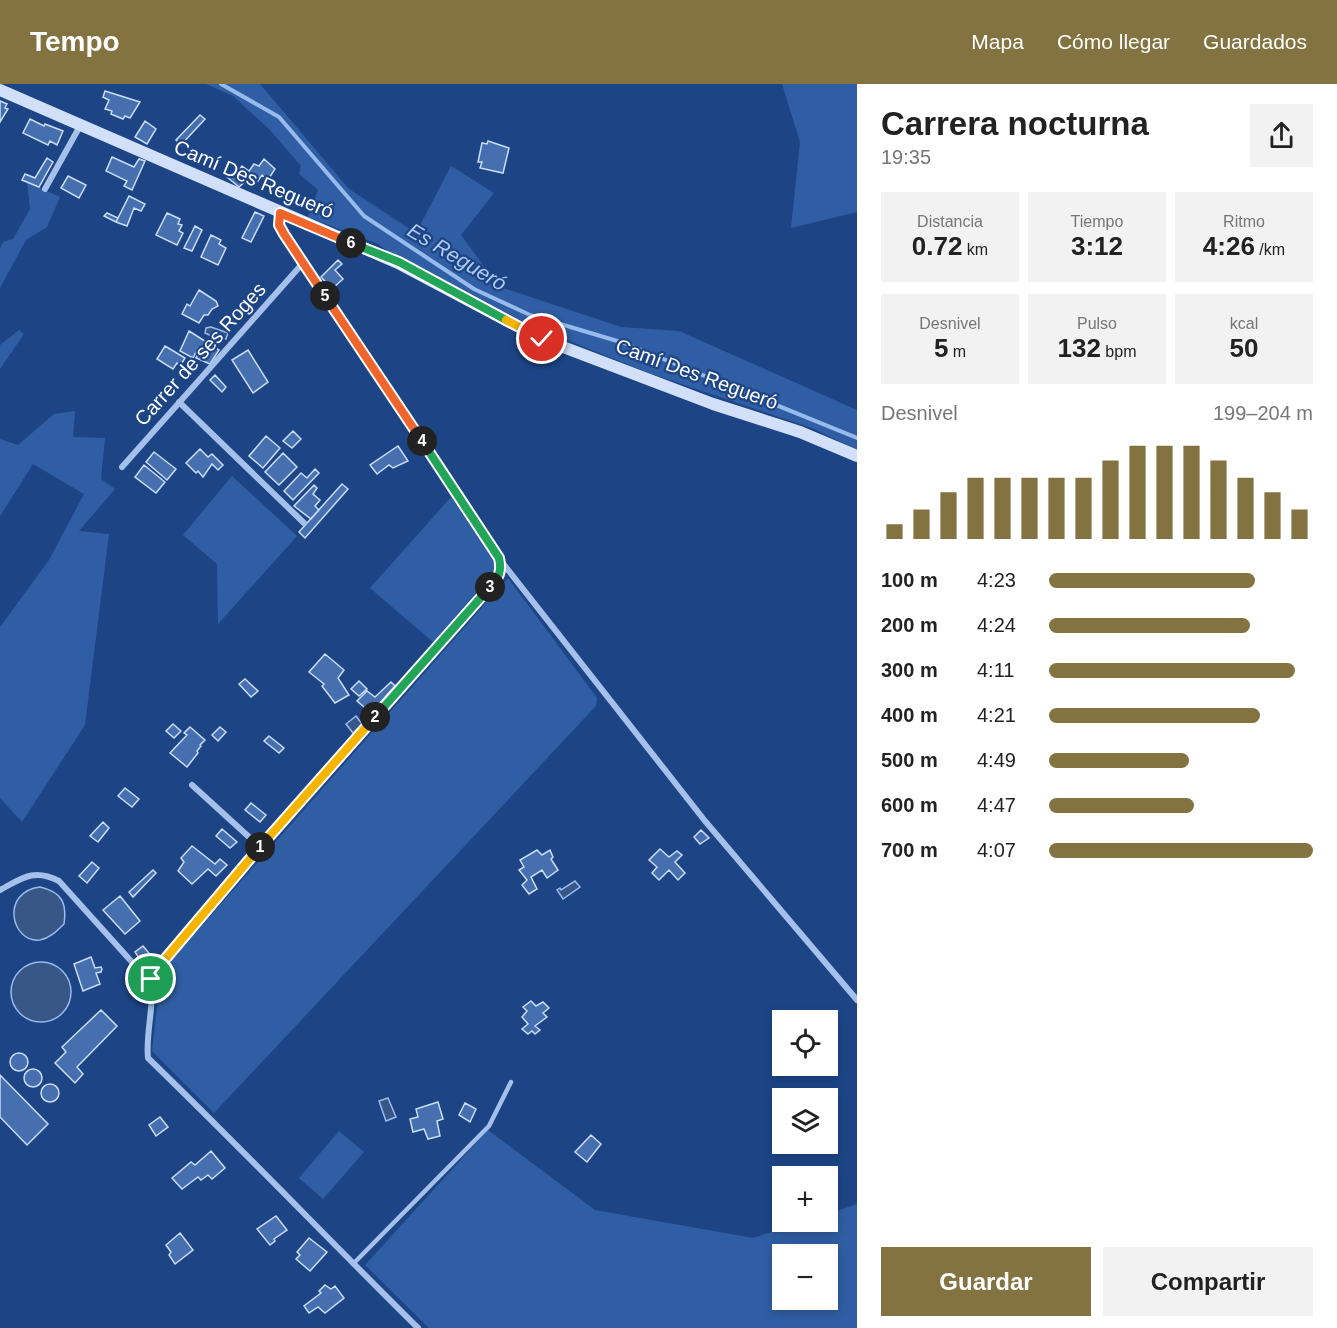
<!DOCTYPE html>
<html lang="es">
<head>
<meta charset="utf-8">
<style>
  :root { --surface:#fff; --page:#f2f2f2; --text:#222; --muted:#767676; --accent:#837340 }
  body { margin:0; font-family:Arial,sans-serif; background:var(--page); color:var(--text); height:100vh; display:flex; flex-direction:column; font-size:22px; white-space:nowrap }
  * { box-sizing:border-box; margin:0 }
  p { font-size:20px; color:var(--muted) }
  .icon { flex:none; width:33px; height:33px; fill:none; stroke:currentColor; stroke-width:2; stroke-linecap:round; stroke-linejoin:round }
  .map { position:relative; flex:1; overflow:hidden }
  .side { display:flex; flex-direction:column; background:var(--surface); width:480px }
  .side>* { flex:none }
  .buttons { position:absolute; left:772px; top:926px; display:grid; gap:12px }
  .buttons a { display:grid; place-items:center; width:66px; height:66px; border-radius:0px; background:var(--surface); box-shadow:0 3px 9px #0003; font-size:30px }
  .pin { position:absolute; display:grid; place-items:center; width:51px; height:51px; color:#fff; margin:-26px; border:3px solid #fff; border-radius:50%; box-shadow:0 2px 6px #0007 }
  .km { position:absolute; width:30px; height:30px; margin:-15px; border-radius:50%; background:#222; color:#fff; font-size:16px; line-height:30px; text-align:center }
  .round { display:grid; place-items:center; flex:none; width:63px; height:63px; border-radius:0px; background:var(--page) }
  .overview { display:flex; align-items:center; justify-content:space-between; height:102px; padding:0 24px }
  h1 { font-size:33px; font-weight:700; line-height:45px }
  .figures { display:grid; grid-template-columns:repeat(3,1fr); gap:9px; height:102px; padding:6px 24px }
  .figures div { display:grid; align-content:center; border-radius:0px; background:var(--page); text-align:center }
  .figures b { font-size:26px; font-weight:700 }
  .figures small { font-size:16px; font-weight:400 }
  .figures p { font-size:16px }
  .chart { height:168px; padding:12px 24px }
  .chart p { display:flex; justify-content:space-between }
  .chart svg { width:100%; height:108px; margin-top:6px; stroke:var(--accent); stroke-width:6 }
  .action { display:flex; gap:12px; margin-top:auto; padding:12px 24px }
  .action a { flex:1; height:69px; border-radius:0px; background:var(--accent); color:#fff; font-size:24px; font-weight:700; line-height:69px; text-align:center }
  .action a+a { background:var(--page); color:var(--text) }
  ul { padding:0 24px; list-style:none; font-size:20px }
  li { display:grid; grid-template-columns:96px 72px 1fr; align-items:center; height:45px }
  li i { height:15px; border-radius:8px; background:var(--accent) }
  header { display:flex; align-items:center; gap:36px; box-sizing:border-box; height:84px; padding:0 30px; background:var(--accent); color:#fff }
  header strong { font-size:28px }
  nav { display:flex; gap:33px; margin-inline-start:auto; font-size:21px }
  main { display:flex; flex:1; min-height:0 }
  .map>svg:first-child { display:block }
  .green { fill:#305ea4; fill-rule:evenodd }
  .water { fill:#395786; stroke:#98bbed; stroke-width:1.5 }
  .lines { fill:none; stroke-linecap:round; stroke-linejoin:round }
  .stream { stroke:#98bbed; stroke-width:4 }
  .building { fill:#456faf; stroke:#cadcf8; stroke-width:1.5 }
  .lane { stroke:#a5c1eb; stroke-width:4.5 }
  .street { stroke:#a5c1eb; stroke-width:6 }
  .secondary { stroke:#d1e0f8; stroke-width:12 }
  .split-1-casing { stroke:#fff; stroke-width:12 }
  .split-2-casing { stroke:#fff; stroke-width:12 }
  .split-3-casing { stroke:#fff; stroke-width:12 }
  .split-4-casing { stroke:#fff; stroke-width:12 }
  .split-5-casing { stroke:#fff; stroke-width:12 }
  .split-6-casing { stroke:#fff; stroke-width:12 }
  .split-7-casing { stroke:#fff; stroke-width:12 }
  .split-8-casing { stroke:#fff; stroke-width:12 }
  .split-1 { stroke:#f5b400; stroke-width:8 }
  .split-2 { stroke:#f5b400; stroke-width:8 }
  .split-3 { stroke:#22a559; stroke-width:8 }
  .split-4 { stroke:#22a559; stroke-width:8 }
  .split-5 { stroke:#f0652b; stroke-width:8 }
  .split-6 { stroke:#f0652b; stroke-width:8 }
  .split-7 { stroke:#22a559; stroke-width:8 }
  .split-8 { stroke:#f5b400; stroke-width:8 }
  .labels { text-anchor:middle; stroke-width:4.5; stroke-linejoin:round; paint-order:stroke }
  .street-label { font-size:20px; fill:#fff; stroke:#1d4586 }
  .water-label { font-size:21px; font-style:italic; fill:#b1cbf2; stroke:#1d4586 }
</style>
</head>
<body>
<header>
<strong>Tempo</strong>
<nav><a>Mapa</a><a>Cómo llegar</a><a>Guardados</a></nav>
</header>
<main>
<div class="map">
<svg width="857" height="1244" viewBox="0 0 857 1244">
  <rect width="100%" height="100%" fill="#1d4586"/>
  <path class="green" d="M206,0H260L349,105L416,149L451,82L494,109L461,151L489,189L485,198L621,243L679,247L857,326V366L814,345L649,289L510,233L406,180L378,160L308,133L318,106L299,90L301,82L270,46L233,12Z
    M782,0H857V128L791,144L800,58Z
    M27,98L60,113L47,143L26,156L0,204V164L3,158L13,155L30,125Z
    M19,246L24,250L0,285V261Z
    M75,327L73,353L105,354L101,395L115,405L79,447L109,450L85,641L22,738L0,714V543L49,476L84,410L33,380L0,432V355L18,361L54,330Z
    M232,392L297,452L218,540L217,480L183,451Z
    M451,413L498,483L433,558L370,504Z
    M508,494L597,614L596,622L214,1029L152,967L161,888Z
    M488,1046L595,1126L753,1154L805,1137H828V1130L857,1120V1244H429L365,1181ZM783,1170H828V1215H783Z
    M339,1047L364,1068L323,1115L299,1094Z"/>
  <path class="water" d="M211,243L228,249L226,255L220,254L218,255L205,249L206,244Z
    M356,632L362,640L353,649L346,640Z
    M575,797L580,803L563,815L557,806L560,804L561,806Z
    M40,803C62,808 67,819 64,840C57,847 50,854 40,856C11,859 0,808 40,803Z
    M11 908a30 30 0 1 1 60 0a30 30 0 1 1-60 0Z
    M388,1014L396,1033L386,1037L379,1017Z"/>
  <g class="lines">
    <path class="stream" d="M221,0L279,33L364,132L474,205L530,231L624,259L857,354"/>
  </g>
  <path class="building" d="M105,7L140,18L130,34L125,32L123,35L111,30L112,27L105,25L109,16L103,13Z
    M0,17L7,20L5,24L8,25L0,38Z
    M200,31L205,35L181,61L176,56Z
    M30,35L44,42L45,40L63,47L57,61L50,57L48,61L23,49Z
    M145,37L156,45L147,60L135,53Z
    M488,57L509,64L503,89L480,84L482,78H478L482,59L487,60Z
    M112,73L134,83L139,75L145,77L132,106L124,102L127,97L106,87Z
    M47,74L53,78L39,103L22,96L25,90L35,94Z
    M264,75L275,85L268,96L262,91L258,97L251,92L239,103L227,93L231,89L236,91L242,82L249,87L254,80L259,82Z
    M68,92L86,101L79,114L61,104Z
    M129,112L145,120L141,127L134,124L127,142L116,138Z
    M255,128L264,132L251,158L242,154Z
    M107,129L118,134L116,138L104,132Z
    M167,129L180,135L178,140L182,141L179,147L183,149L177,161L156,151Z
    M195,142L202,146L192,167L184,164Z
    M211,151L221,156L219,160L226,164L218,181L201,173Z
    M338,176L342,180L335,186L343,195L332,205L321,193Z
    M199,206L216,217L218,222L212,225L208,231H204L199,239L182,230L187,220L190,222Z
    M189,247L219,266L210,280L196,274L201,265L198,264L193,274L180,267Z
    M165,262L185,274L180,282L177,279L173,285L157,275Z
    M248,266L268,298L253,309L232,276Z
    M215,291L226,303L222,308L210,296Z
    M293,347L301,355L292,364L283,357Z
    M266,352L280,364L263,384L249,372Z
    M398,362L408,377L393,384L389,381L377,390L370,381Z
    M200,365L208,373L212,370L223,381L218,386L212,380L203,393L198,387L196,389L186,379Z
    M154,368L176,385L167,396L146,378Z
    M283,369L297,383L279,401L265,388Z
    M144,381L165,398L156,409L135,393Z
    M315,385L319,389L293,416L284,407L301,389L307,394Z
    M342,400L348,405L305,454L299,448Z
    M314,401L317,404L313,410L320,416L315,422L319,426L311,435L294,422Z
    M325,570L344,586L338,594L349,611L335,619L322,602L324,600L309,588Z
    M245,595L258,607L251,613L239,600Z
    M359,597L367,605L359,612L351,605Z
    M391,598L395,602L371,629L357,617L367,607L375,613Z
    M173,640L181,647L174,654L166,647Z
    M190,643L205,656L200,661L201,662L197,667L198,669L187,683L170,669L187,651L184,649Z
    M220,643L226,648L218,657L212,651Z
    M269,652L284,664L279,669L264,657Z
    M125,704L139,715L132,723L118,712Z
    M251,719L266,731L260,738L245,726Z
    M103,738L109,744L98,758L90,752Z
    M222,745L237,758L230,764L216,752Z
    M701,746L709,754L700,760L694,753Z
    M192,762L215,780L220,775L227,781L216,792L208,785L192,800L178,787L184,778L181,774Z
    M660,765L669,773L677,767L682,771L675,778L685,789L678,796L669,786L659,796L652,789L657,783L649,776Z
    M537,766L542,771L550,766L553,773L551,775L558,786L547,794L542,786L531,793L537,805L529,810L522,801L527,796L519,786L524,783L520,776Z
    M92,778L99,784L87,799L79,792Z
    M153,786L156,789L133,813L129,808Z
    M120,812L140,837L125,850L103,826Z
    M143,862L153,874L145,883L135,868Z
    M91,873L95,884L101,883L102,885L101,888L96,889L100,900L83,907L74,880Z
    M531,917L536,922L543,918L549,924L543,929L547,933L535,942L540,946L535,950L532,947L528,950L522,945L528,940L522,933L527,927L523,923Z
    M101,926L117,942L77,983L83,990L75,999L55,979L66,968L62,963Z
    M10 978a9 9 0 1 1 18 0a9 9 0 1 1-18 0Z
    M24 994a9 9 0 1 1 18 0a9 9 0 1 1-18 0Z
    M0,991L48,1040L27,1061L0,1033Z
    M41 1009a9 9 0 1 1 18 0a9 9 0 1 1-18 0Z
    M438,1018L443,1035L437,1037L440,1052L428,1055L424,1045L413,1048L410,1035L418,1033L416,1025Z
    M465,1019L476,1025L470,1038L459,1031Z
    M160,1033L168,1043L156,1052L149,1041Z
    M591,1051L601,1060L587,1078L575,1068Z
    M211,1067L225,1084L212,1095L208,1091L201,1096L198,1093L182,1105L172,1094L191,1078L195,1081Z
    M276,1132L287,1146L274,1155L275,1157L270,1161L257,1145Z
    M180,1149L193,1166L175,1180L169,1171L171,1168L166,1161Z
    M309,1154L327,1168L310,1187L296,1175L300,1171L297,1168Z
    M325,1201L331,1205L335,1202L344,1214L325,1229L318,1223L309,1229L304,1222L321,1209L319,1207Z"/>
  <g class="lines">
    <path class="lane" d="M353,1180L489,1042L511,998"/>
    <path class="street" d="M45,105L80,42
      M179,318L304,439
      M122,383L303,179
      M501,477L705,737L857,916
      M192,701L260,763
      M0,806C22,794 34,784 59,797L140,887C146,892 149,891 155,887L260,763L498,495L501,484L499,474L284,150L280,140V129
      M149,891C157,912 145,949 148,974C240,1063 328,1155 418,1244"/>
    <path class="secondary" d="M0,6L398,179L542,255L713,320L800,348L857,372"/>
  </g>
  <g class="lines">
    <defs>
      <path id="split-1" d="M151,895L149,891L155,887L260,763"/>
      <path id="split-2" d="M260,763L375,633"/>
      <path id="split-3" d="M375,633L490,503"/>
      <path id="split-4" d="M422,357L499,474C502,487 499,494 490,503"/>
      <path id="split-5" d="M325,212L422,357"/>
      <path id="split-6" d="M325,212L284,150L279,141L280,129L351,159"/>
      <path id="split-7" d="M351,159L399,178L506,236"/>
      <path id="split-8" d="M506,236L542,255"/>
    </defs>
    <use href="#split-1" class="split-1-casing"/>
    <use href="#split-2" class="split-2-casing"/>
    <use href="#split-3" class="split-3-casing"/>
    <use href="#split-4" class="split-4-casing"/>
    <use href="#split-5" class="split-5-casing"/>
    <use href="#split-6" class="split-6-casing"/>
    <use href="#split-7" class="split-7-casing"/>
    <use href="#split-8" class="split-8-casing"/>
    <use href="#split-1" class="split-1"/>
    <use href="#split-2" class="split-2"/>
    <use href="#split-3" class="split-3"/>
    <use href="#split-4" class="split-4"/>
    <use href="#split-5" class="split-5"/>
    <use href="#split-6" class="split-6"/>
    <use href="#split-7" class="split-7"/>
    <use href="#split-8" class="split-8"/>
  </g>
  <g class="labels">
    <g class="street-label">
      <text transform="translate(254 95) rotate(23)" y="7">Camí Des Regueró</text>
      <text transform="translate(200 270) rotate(-48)" y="7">Carrer de ses Roges</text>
      <text transform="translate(697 290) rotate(20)" y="7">Camí Des Regueró</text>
    </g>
    <g class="water-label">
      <text transform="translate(457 173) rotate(31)" y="7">Es Regueró</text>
    </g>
  </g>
</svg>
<div class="buttons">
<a><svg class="icon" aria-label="locate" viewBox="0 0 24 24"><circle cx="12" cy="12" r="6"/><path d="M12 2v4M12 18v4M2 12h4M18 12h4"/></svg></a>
<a><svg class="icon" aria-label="layers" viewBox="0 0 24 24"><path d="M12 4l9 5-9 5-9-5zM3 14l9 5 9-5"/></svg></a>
<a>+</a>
<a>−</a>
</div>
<div class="pin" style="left:151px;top:895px;background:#1e9e55"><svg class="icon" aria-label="arrive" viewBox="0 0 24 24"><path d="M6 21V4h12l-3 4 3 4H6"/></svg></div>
<div class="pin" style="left:542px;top:255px;background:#d93025"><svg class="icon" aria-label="check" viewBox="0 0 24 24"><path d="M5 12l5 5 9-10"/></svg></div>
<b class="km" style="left:260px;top:763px">1</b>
<b class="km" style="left:375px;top:633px">2</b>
<b class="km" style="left:490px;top:503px">3</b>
<b class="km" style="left:422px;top:357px">4</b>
<b class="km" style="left:325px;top:212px">5</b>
<b class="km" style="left:351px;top:159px">6</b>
</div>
<section class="side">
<div class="overview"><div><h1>Carrera nocturna</h1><p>19:35</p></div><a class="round"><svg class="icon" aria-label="share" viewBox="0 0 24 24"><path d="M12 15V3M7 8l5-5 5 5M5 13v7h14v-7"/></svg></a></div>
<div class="figures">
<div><p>Distancia</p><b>0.72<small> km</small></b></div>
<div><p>Tiempo</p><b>3:12</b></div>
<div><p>Ritmo</p><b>4:26<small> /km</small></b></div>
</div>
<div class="figures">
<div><p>Desnivel</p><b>5<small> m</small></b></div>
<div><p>Pulso</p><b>132<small> bpm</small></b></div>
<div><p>kcal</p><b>50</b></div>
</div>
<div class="chart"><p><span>Desnivel</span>199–204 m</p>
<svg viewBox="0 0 160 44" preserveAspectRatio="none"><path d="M5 44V38M15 44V32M25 44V25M35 44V19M45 44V19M55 44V19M65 44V19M75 44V19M85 44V12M95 44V6M105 44V6M115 44V6M125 44V12M135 44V19M145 44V25M155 44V32"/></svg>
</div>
<ul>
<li><b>100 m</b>4:23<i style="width:78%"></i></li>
<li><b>200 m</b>4:24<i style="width:76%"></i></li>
<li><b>300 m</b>4:11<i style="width:93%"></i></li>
<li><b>400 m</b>4:21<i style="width:80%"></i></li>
<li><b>500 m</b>4:49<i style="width:53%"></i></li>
<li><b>600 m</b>4:47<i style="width:55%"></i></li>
<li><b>700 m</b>4:07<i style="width:100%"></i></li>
</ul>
<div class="action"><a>Guardar</a><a>Compartir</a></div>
</section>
</main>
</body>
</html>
